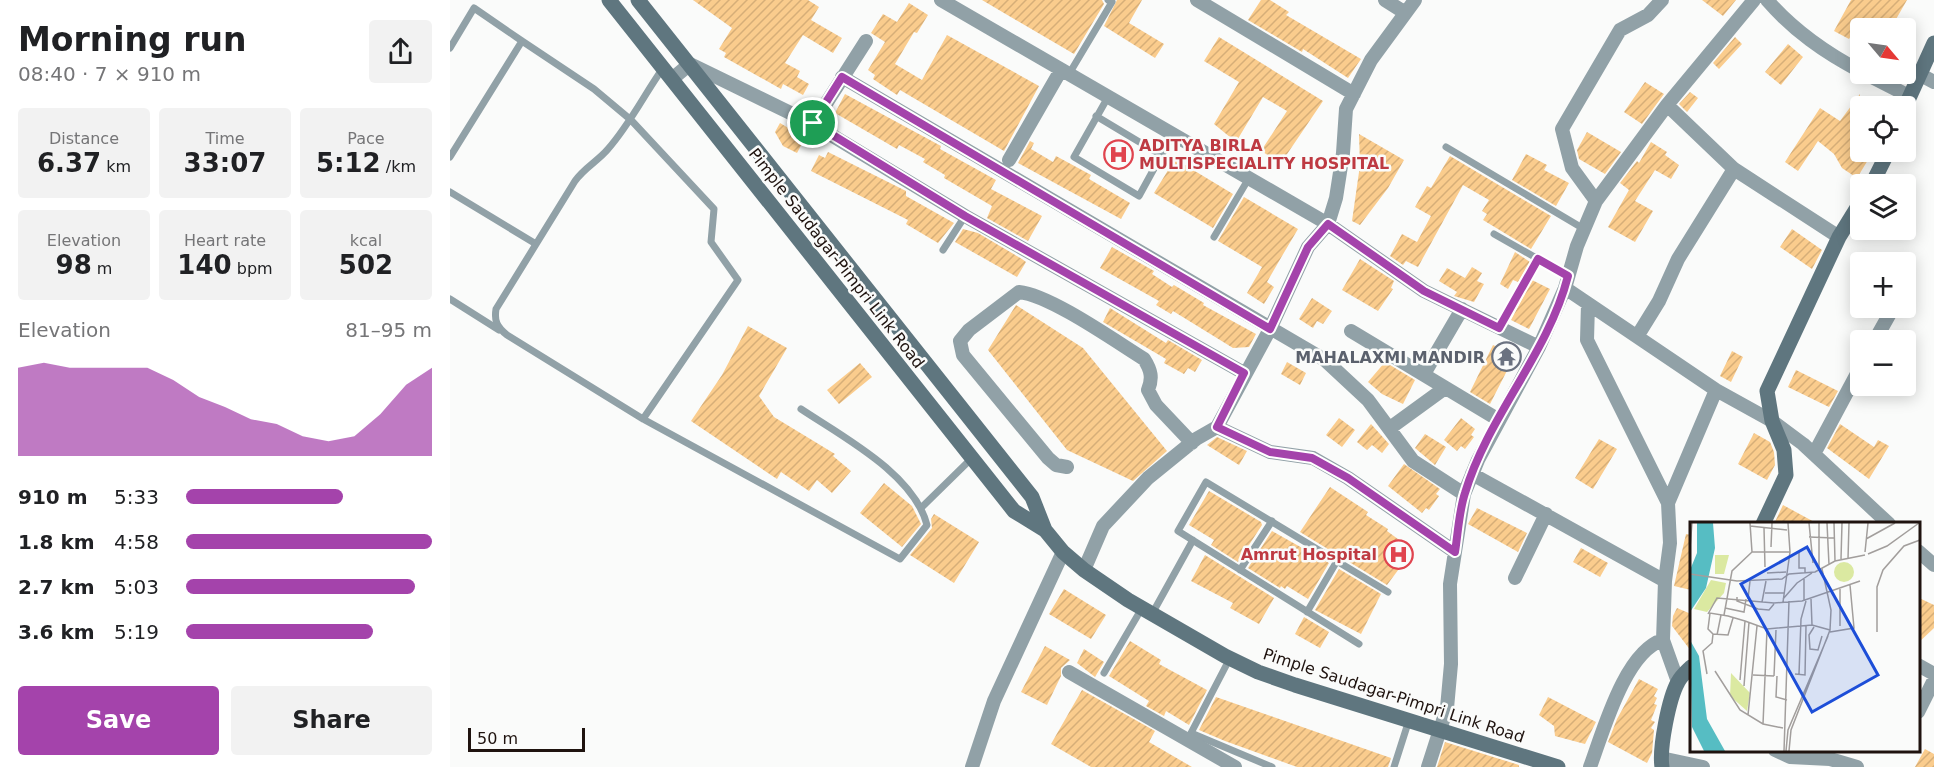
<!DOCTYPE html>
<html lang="en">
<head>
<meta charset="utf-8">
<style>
  :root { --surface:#fff; --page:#f2f2f2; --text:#202124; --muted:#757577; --accent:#a443ab }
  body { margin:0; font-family:"DejaVu Sans",sans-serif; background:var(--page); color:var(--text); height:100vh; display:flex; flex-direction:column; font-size:22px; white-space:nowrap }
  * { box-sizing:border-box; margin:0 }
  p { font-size:20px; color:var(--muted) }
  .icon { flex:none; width:33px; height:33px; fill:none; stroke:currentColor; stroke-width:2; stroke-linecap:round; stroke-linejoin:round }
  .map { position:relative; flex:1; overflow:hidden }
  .panel { display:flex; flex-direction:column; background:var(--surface); width:450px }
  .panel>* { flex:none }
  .needle { width:39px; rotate:119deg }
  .buttons { position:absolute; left:1400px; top:18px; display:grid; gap:12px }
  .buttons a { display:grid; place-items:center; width:66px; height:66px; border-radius:6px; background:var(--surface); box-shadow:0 3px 15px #0003; font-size:30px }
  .scale { position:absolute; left:18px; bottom:15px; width:117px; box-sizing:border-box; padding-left:6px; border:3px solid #1f130f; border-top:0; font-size:16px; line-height:21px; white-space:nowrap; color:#1f130f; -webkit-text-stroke:4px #fafbfa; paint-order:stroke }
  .pin { position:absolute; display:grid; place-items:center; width:51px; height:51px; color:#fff; margin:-26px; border:3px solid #fff; border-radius:50%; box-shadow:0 2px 6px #0007 }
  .round { display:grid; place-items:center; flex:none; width:63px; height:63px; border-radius:6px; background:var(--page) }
  .summary { display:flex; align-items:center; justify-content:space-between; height:102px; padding:0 18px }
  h1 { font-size:33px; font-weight:800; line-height:45px }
  .metrics { display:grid; grid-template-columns:repeat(3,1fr); gap:9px; height:102px; padding:6px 18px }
  .metrics div { display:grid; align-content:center; border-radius:6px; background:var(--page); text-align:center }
  .metrics b { font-size:26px; font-weight:800 }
  .metrics small { font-size:16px; font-weight:400 }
  .metrics p { font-size:16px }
  .chart { height:168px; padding:12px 18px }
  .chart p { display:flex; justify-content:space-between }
  .chart svg { width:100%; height:108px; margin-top:6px; fill:var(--accent); opacity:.7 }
  .button { display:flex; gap:12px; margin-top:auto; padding:12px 18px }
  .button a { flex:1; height:69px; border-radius:6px; background:var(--accent); color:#fff; font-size:24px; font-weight:800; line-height:69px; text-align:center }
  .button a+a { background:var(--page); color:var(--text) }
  ul { padding:0 18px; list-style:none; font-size:20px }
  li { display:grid; grid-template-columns:96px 72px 1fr; align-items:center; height:45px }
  li i { height:15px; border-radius:8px; background:var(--accent) }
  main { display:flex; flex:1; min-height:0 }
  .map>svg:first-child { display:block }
  .building { fill:url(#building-hatch) }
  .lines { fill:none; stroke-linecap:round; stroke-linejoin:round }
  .lane { stroke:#91a1a7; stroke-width:7 }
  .street { stroke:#91a1a7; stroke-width:14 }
  .secondary { stroke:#5f767f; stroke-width:15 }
  .route-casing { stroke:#fff; stroke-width:12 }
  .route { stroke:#a443ab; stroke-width:8 }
  .labels { text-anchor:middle; stroke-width:5; stroke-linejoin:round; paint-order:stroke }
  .health-label { font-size:16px; font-weight:bold; fill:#be3a42; stroke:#fafbfa; text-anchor:start }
  .street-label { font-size:16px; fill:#1f130f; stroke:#fafbfa }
  .worship-label { font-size:16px; font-weight:bold; fill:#5b616d; stroke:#fafbfa; text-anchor:end }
  .inset-road { fill:none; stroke:#a29e9c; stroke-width:1.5 }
  .view { fill:#1d4ed8; fill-opacity:0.15; stroke:#1d4ed8; stroke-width:3 }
  .inset-edge { fill:none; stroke:#1f130f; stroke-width:3 }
</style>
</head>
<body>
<main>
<section class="panel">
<div class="summary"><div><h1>Morning run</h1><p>08:40 · 7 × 910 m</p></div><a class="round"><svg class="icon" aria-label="share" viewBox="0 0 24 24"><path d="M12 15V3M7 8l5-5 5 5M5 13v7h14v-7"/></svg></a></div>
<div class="metrics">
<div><p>Distance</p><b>6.37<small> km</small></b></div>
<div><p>Time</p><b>33:07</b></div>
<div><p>Pace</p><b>5:12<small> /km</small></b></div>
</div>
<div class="metrics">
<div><p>Elevation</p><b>98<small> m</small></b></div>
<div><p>Heart rate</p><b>140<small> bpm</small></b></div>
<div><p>kcal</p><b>502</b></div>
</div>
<div class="chart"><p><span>Elevation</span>81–95 m</p>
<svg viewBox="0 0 160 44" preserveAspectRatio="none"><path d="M0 44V8L10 6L20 8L30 8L40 8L50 8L60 13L70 20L80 24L90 29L100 31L110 36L120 38L130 36L140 27L150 15L160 8V44z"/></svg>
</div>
<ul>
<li><b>910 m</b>5:33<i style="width:64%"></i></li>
<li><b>1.8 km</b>4:58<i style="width:100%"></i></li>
<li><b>2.7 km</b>5:03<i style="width:93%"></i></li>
<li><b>3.6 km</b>5:19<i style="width:76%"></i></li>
</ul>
<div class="button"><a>Save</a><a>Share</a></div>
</section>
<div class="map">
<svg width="1484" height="767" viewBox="0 0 1484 767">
  <defs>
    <pattern id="building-hatch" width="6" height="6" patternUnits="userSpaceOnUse" patternTransform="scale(1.5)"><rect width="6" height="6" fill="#facc8d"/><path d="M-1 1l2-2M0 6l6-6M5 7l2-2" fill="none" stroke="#d6ae78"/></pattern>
  </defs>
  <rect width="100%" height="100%" fill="#fafbfa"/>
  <path class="building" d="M243,0H358L369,7L361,20L392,38L383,53L353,35L335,63L350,71L347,77L359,84L353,95L333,84L331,89L274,57L276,53L269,49L282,28Z
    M532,0H652L654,4L624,54Z
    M667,0H692L679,23L714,44L705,58L654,26Z
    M811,0H820L839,12L836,15L911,59L898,78L853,49L852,52L798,20Z
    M1252,0H1286L1273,16Z
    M1401,0H1457L1441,28H1410V34L1404,31L1399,39L1384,31Z
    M459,3L478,15L467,33L464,32L445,64L472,80L497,35L589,86L554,151L450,90L447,95L423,79L425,75L418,70L435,42L421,33L433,14L447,22Z
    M769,37L873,101L831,163L811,151L837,111L813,97L786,142L764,124L789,82L754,61Z
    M1285,37L1292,44L1269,69L1263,63Z
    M1338,44L1353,57L1331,85L1315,72Z
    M1195,82L1214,94L1192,124L1174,112Z
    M1240,92L1248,98L1237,112L1229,104Z
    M395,94L491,146L490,149L546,180L541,189L592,216L578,241L537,218L542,206L494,178L495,175L473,162L475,159L449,145L447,149L385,113Z
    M1410,94V152L1421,155L1407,178L1392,168L1384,154L1368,141L1348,171L1335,162L1370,108L1390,121Z
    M330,123L355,138L347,153L333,146L325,132Z
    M1137,132L1171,152L1155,174L1129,159L1127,150Z
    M909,134L954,160L938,188L910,225L902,221L910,165Z
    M580,141L584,143L581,149L603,162L606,156L641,175L639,179L680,203L671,219L568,163Z
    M1201,142L1217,152L1215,155L1229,165L1221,179L1205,170L1185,201L1203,211L1185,242L1158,227L1179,190L1170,183L1187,161L1189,163Z
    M378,152L456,191V196L504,223L488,243L456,224L458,220L361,171L369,155L375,158Z
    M1076,154L1097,165L1094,170L1119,183L1106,206L1062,180Z
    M1000,156L1101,216L1081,249L1033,220L1037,214L1032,211L1039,200L1013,185L968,267L956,261L953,265L940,256L952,234L967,242L981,216L965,207L977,186L981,188Z
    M725,159L783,194L763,228L704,193Z
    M794,197L848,229L832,256L822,251L832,256L817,282L824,287L814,304L797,293L812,267L768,241Z
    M513,229L528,233L572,259L576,262L567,277L505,242Z
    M1342,229L1372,250L1362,269L1330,247Z
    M662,247L704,271L702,274L722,287L724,285L754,303L753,305L806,334L799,347L783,348L723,311L721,314L706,305L709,301L650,268Z
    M1065,252L1080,262L1068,282L1063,280L1058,289L1050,284Z
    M910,259L944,281L941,288L943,289L928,311L892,290Z
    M1022,267L1032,273L1027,281L1034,284L1024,302L1004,296L1007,292L989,281L997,268L1015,278Z
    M1082,280L1100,289L1079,329L1061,320Z
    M862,298L882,311L873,324L867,321L863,328L849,319Z
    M566,305L633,348L717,451L683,481L617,450L538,350Z
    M660,308L716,343L718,340L752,360L745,372L738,368L734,374L714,363L716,359L653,322Z
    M298,326L337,348L309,396L324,417L385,454L383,456L401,471L382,493L367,480L359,491L331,472L327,479L241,421L272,375Z
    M1043,345L1065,355L1040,404L1020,392Z
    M1282,351L1293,357L1281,382L1270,376Z
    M837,362L856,373L850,385L831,374Z
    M935,362L965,380L953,404L932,394L918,382Z
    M410,363L422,377L389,404L377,390Z
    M1346,370L1388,391L1379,407L1338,387Z
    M889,418L905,430L892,447L876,435Z
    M1011,418L1025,429L1021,435L1024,437L1015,449L1011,446L1007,451L994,440Z
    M921,424L939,444L932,453L922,445L917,450L907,442Z
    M1390,424L1424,447L1428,440L1439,446L1419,479L1377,448Z
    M1304,433L1320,442L1324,452L1325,465L1317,480L1288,464Z
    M975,434L996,447L985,465L965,448Z
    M767,437L797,451L789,465L757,445Z
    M1149,439L1167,449L1143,489L1125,478Z
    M954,464L990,489L986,494L989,496L979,510L976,508L972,513L938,486Z
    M434,483L462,506L471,524L452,547L410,513Z
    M880,487L918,512L916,515L938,529L937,531L963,550L937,585L850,532Z
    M759,491L811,522L812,525L788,562L761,545L764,540L739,525Z
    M1333,505L1368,524H1324Z
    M1027,508L1077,533L1068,552L1018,524Z
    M484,514L529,542L504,583L460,555L482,528L481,519Z
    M822,531L879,563L858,599L837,586L835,589L831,586L830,588L798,568Z
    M1236,534L1241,535V590L1224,586Z
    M1131,548L1158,563L1150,577L1123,562Z
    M755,555L824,598L809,624L780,608L783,603L741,581Z
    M889,569L931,594L911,634L865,610Z
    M614,589L656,615L641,639L599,614Z
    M1467,597L1484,605V628L1467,644Z
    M1227,608L1241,614V651L1222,626L1223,616Z
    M854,617L879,632L870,648L845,634Z
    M680,641L711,660L709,664L757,690L739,725L716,711L714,716L696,706L699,701L659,676Z
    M595,646L620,660L611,668V676L597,705L571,692Z
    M634,649L654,662L645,677L627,663Z
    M1189,679L1208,689L1204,696L1207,698L1204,704L1207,705L1201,720L1205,722L1201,728L1204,730L1202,753L1197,763L1158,742L1167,719Z
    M632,690L705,731L699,742L742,767H641L601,744Z
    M766,697L941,758L938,767H847L775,741L749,730Z
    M1098,697L1146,722L1135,744L1105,736L1104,726L1089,715Z
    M995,742L1069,765V767H987Z
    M1475,749L1484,754V767H1465Z"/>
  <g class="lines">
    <path class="lane" d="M0,48L24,8L72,41
      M213,68C194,95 180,124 158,149C148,161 134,168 125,181L46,309C44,321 47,327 57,335L193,419L450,559L477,525C464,474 393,437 351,409
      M619,74L662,2L658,0
      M658,97L624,157L689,196L723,134
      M646,116L711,155
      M996,147L1134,229
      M0,157L72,41L144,89L181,120L264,209L261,242L288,280L193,419
      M0,192L86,244
      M1044,234L1118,276
      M764,237L799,178
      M493,250L515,216
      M0,299L49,330
      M1049,328L1088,259
      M472,507L522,458
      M790,570L822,521
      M857,612L887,561
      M702,614L743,540
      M909,644L728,531L756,482L938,592
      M780,658L741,733L822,767
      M654,673L692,608
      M944,767L959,720"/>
    <path class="street" d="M491,0L878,224L974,291L1089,347
      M747,0L904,94
      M935,0L954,12
      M1317,0C1344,31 1374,52 1410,71
      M416,41L363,124L515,216L794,373
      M1416,74L1459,96
      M1469,74L1484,82
      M392,77L875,360L918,400L963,461L1014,494
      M222,79L240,64L363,124
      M1217,105L1284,169L1389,237
      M559,160L611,70
      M1146,201L1122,168L1112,129L1170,30L1198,15L1212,0
      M1115,288L1266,390L1322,421L1353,444L1439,524
      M1138,304L1137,340L1218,503L1220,543L1215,581L1213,640L1228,682
      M901,331L1049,420
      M1188,335L1209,301L1228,259L1284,169
      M1425,340L1443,308
      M974,374L1012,309
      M767,427L820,452L863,458L898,478L1005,552
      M940,428L995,388
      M1364,454L1410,368
      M617,467L606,465L598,458L513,355L510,341L519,330L569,292C600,295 665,341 694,359C701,370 703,378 698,390L706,405L742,443
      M1022,474L1215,581
      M1218,503L1266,390
      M1468,551L1484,565
      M634,570L653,526L698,478L746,439L767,427L820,329L858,247L878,224L886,198L893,153L896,109L921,60L965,0
      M1065,578L1096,514
      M1468,665L1484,674
      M619,672L785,767
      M1468,712L1484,680
      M1325,750L1340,757L1380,759L1407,767
      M1211,758L1253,767
      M522,767L544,701L613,552
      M978,767L997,708L1001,664L1000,584L1014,494L1028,460L1089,347L1115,288L1127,246L1146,201L1217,105L1304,0
      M1140,767C1153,732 1175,651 1213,640"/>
    <path class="secondary" d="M159,0L564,511L595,530
      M188,0L582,497L595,530L613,552L634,570L678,600L775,656L808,672L845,685L1108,767
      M1455,107L1484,43
      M1422,184L1438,152
      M1313,524L1336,475L1334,450L1322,421L1317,391L1389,237L1410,203
      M1212,767C1209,748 1219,698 1228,682C1231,676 1237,671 1241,667"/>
  </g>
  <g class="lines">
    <defs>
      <path id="route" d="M392,77L820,329L858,247L878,224L974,291L1049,328L1088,259L1118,276C1098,354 1038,416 1015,493C1009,511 1008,533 1005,552L898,478L862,458L820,452L767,427L794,373L515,216L363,123Z"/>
    </defs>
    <use href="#route" class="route-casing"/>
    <use href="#route" class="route"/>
  </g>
  <defs>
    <symbol id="hospital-ring" viewBox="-11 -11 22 22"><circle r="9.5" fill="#fafbfa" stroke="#e0444e" stroke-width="1.5"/><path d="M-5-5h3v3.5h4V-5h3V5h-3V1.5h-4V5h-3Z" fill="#e0444e"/></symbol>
    <symbol id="temple-ring" viewBox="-11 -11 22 22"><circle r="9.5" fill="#fafbfa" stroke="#6b7280" stroke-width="1.5"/><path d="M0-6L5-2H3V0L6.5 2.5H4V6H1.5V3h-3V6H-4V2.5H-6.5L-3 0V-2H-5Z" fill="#6b7280"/></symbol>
  </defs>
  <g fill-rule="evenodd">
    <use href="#hospital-ring" x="652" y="138" width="33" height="33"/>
    <use href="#temple-ring" x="1040" y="340" width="33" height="33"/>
    <use href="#hospital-ring" x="932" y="538" width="33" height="33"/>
  </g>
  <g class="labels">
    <g class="health-label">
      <text x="689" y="151">ADITYA BIRLA<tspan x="689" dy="18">MULTISPECIALITY HOSPITAL</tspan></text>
      <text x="927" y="560" text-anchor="end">Amrut Hospital</text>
    </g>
    <g class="street-label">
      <text transform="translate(387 258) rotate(52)" y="6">Pimple Saudagar-Pimpri Link Road</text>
      <text transform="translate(944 695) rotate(18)" y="6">Pimple Saudagar-Pimpri Link Road</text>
    </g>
    <g class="worship-label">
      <text x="1035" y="363">MAHALAXMI MANDIR</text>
    </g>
  </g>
  <g transform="translate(1240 522)">
    <rect width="230" height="230" fill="#fafbfa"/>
    <path d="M25,33H39L34,52H25ZM144 50a10 10 0 1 1 20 0a10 10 0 1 1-20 0ZM21,58L36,61L34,71L17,90L4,87ZM41,151L60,171L57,189L40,174Z" fill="#dbe9a1"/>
    <path d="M7,1H23L25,26L16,66L0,90V48L7,31ZM0,118L9,134L17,197L35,229H14L2,205Z" fill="#56bdc3"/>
    <path class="inset-road" d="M119,1L123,41M129,1V49M137,1L139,43M144,1L145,39M60,4L97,8M74,6L75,45M119,15L144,16M176,17L205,1M81,25L82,1M0,26L2,1M109,29V46H115V51M62,30H100M175,30L178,1M178,32L197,24L229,1M151,37L152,1M158,37L159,1M77,51L96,50M0,52L47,59L92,57L99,52L125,50L145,39L175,33M114,57V79M75,71H94M47,75V79L68,87L79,88L84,82M58,77L60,59M93,77L107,61L122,51M121,77L122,103M72,80L76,59M93,80L100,30L98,1M35,86L54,90L56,77M18,92L27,76L84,81L112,79L170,59M34,93L42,49L62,30L60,1M43,96L38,113L23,112L18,107L20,91L38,94L55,99L77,107L122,103L140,108M150,104V67M124,105L119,113L120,127L128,128L132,114M140,110L164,106L160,63M187,110V65L193,48L214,24L230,18M27,113L31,93M25,149L50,188L73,202L93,206M17,152L13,129L22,121L23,112M105,152L115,153L116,104M109,152L111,97L116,79M63,153L84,154M84,154L86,108M87,154L86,175L97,178M50,158L55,99M54,164L59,100M58,193L67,104M73,202L77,108M94,229L99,79M96,229L98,208L138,114M99,229L101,208L140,108L141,88L132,47"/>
    <path class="view" d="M117,25L188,153L122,190L51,62Z"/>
    <rect width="230" height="230" class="inset-edge"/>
  </g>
</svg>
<div class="buttons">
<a><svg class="needle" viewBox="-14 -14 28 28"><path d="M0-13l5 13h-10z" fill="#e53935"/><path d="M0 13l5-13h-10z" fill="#757577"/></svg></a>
<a><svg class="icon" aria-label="locate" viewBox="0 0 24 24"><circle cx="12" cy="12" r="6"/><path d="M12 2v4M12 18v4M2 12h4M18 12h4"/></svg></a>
<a><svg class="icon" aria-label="layers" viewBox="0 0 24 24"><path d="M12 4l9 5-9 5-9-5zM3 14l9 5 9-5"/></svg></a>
<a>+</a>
<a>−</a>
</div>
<div class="scale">50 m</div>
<div class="pin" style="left:363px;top:123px;background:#1e9e55"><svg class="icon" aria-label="arrive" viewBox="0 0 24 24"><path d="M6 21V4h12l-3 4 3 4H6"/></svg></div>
</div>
</main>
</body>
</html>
